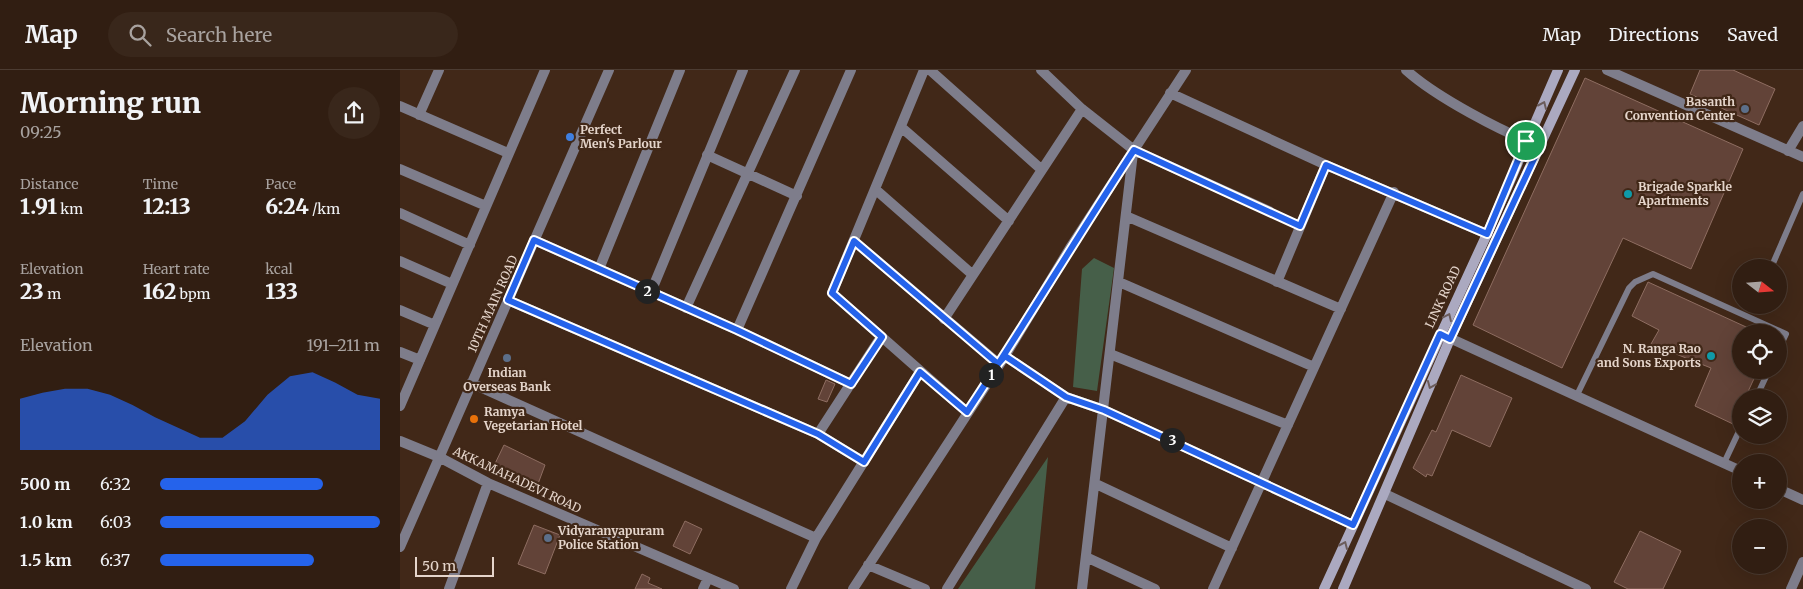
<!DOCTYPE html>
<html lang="en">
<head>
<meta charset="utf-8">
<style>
  :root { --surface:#311e12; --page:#39271b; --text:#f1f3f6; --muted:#a8a29f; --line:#4c3c32; --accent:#2563eb }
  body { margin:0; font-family:Merriweather,serif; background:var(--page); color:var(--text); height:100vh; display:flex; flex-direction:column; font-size:19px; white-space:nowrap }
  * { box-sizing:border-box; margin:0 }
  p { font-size:16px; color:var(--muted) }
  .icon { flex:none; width:28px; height:28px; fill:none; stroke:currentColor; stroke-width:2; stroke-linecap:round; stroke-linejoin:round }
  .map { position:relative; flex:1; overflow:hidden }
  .panel { display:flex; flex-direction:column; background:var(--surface); width:400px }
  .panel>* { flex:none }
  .needle { width:32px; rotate:107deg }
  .buttons { position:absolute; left:1332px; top:189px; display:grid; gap:10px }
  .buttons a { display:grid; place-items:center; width:55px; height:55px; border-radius:50%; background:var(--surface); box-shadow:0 5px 20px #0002,0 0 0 1px var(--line); font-size:25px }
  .scale { position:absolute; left:15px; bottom:12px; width:79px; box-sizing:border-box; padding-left:5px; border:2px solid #e5d5cb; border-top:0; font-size:14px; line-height:18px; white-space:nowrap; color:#e5d5cb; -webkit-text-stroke:4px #412818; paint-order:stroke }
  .pin { position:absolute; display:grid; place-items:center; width:42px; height:42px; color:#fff; margin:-21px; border:2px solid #fff; border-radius:50%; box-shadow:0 1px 5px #0007 }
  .km { position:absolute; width:25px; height:25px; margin:-12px; border-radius:50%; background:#222; color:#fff; font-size:14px; line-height:25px; text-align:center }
  .round { display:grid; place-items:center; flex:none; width:52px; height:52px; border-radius:26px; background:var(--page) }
  .overview { display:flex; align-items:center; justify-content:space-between; height:85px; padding:0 20px }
  h1 { font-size:28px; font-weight:800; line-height:38px }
  .figures { display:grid; grid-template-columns:repeat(3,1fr); gap:8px; height:85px; padding:5px 20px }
  .figures div { display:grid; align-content:center }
  .figures b { font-size:21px; font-weight:800 }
  .figures small { font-size:14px; font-weight:400 }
  .figures p { font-size:14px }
  .chart { height:140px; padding:10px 20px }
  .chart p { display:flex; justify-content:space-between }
  .chart svg { width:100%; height:90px; margin-top:5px; fill:var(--accent); opacity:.7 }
  ul { padding:0 20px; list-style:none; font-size:16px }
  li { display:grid; grid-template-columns:80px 60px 1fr; align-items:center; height:38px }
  li i { height:12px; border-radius:6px; background:var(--accent) }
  header { display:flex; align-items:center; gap:30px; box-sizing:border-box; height:70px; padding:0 25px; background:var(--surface); border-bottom:1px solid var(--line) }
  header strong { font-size:24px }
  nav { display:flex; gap:28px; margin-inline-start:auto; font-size:18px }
  .search { width:350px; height:45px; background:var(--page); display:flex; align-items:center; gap:12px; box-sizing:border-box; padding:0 18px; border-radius:28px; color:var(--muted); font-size:19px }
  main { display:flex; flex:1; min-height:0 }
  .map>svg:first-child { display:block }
  .green { fill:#465f49 }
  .building { fill:#624338; stroke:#8e6d61 }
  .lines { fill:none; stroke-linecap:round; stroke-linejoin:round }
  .path { stroke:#988377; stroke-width:2; stroke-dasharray:1 4; stroke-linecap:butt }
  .service { stroke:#7e7d8b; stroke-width:6 }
  .minor { stroke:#7e7d8b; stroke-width:10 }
  .tertiary { stroke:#7e7d8b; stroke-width:10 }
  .secondary { stroke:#aba9c0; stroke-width:10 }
  .oneway { stroke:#6b5c5b }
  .route-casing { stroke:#fff; stroke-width:10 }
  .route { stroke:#2563eb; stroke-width:6 }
  .service-dot { fill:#5c6f8a; stroke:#412818; stroke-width:2 }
  .shop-dot { fill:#3f7fe0; stroke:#412818; stroke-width:2 }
  .culture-dot { fill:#0f9aa8; stroke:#412818; stroke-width:2 }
  .food-dot { fill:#e8710a; stroke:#412818; stroke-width:2 }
  .labels { text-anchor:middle; stroke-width:4.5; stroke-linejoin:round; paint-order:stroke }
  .poi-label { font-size:12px; font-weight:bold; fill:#e5d5cb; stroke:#412818; text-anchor:start }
  .street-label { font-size:12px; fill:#e5d5cb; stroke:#412818 }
</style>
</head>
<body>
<header>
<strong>Map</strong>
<div class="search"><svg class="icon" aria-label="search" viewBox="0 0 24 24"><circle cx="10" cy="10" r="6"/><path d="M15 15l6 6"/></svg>Search here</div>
<nav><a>Map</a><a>Directions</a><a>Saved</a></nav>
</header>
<main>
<section class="panel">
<div class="overview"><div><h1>Morning run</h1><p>09:25</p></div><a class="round"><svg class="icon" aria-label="share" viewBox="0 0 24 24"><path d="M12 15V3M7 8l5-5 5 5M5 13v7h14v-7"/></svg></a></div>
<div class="figures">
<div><p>Distance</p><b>1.91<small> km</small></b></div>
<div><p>Time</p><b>12:13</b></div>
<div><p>Pace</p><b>6:24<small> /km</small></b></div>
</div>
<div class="figures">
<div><p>Elevation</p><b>23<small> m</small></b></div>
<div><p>Heart rate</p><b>162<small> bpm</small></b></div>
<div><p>kcal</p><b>133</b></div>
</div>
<div class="chart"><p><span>Elevation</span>191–211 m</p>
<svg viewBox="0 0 160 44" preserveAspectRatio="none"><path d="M0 44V19L10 16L20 14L30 14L40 17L50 22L60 28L70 33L80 38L90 38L100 30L110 17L120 8L130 6L140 11L150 17L160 19V44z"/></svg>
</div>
<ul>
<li><b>500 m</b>6:32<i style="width:74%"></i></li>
<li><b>1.0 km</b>6:03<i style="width:100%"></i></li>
<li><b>1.5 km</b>6:37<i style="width:70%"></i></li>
</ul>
</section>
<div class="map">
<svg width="1403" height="519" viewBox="0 0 1403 519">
  <rect width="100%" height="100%" fill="#412818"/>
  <path class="green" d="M694,188L714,198L697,321L673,317L682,199Z
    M648,387L635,519H558Z"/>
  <path class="building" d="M1300,0H1333L1375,19L1359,55L1290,24Z
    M1185,8L1343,79L1291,199L1223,168L1162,298L1073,255Z
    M1248,212L1357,262H1341V300H1358L1345,328H1341V336L1333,354L1295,336L1311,298L1251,274L1259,260L1232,246Z
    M1061,305L1112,328L1090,377L1052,360L1032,406L1027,404L1026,407L1013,398L1032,360L1036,362Z
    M426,310L435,314L427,332L418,329Z
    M104,375L145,395L135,422L91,402Z
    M285,451L302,459L290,484L273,476Z
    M134,455L160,465L145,504L118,494Z
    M1240,461L1281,481L1263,519H1228L1214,512Z
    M242,504L250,508L248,513L262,519H235Z"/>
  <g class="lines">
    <path class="path" d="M878,145L892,152"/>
    <path class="service" d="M1371,198L1403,124
      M1176,327L1229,218L1235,212L1253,204L1386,264L1379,279
      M1356,328L1369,300
      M1324,393L1341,357"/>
    <path class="minor" d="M524,0L432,223L567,342
      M530,0L642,100
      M641,0L682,39L734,80L869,141
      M1207,0L1403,87
      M770,23L926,95L1087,164
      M0,36L108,83
      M19,45L39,0
      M501,57L609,151
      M1388,81L1403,56
      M307,85L397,126
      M0,99L86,136
      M475,119L573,205
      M0,143L70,175
      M726,146L941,239
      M134,170L337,260L451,314
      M454,171L599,294
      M0,191L52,214
      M199,199L280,0
      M719,212L914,297
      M877,212L926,95
      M251,222L343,0
      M108,230L418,364L464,392
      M286,238L395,0
      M0,240L35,255
      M544,249L682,39
      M337,260L451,0
      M1043,265L1341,401
      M0,282L20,290
      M710,284L888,355
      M605,286L666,327L704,340L953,455
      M71,313L416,468
      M0,336L145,0
      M418,364L481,267
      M0,371L39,387L88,413L334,519
      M696,414L832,478
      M1379,419L1403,430
      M985,424L1186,519
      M0,477L209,0
      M686,487L755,519
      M468,495L525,519
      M49,519L88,413
      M303,519L308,508
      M391,519L416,468L520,302
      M453,519L605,286L670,178L786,0
      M547,519L666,327
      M682,519L733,83
      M813,519L994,122
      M1391,519L1403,492"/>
    <path class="tertiary" d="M1006,0C1036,27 1102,62 1140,76"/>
    <path class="secondary" d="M924,519L1087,164L1158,0
      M943,519L1050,269L1175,0"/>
  </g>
  <defs><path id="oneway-chevron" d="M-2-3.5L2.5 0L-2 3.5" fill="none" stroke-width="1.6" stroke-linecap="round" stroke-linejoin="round" transform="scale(1.25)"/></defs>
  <g class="oneway">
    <use href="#oneway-chevron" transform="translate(1143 35) rotate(-66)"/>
    <use href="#oneway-chevron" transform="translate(1048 247) rotate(-65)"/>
    <use href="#oneway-chevron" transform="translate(1031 315) rotate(113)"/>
    <use href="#oneway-chevron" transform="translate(944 475) rotate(-66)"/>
  </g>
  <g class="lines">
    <defs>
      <path id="route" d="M1126,71L1087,164L926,95L900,156L734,80C677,167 624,256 567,342L520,302L464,392L418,364L108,230L134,170L337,260L451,314L482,267L432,223L454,171L598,294L605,286L666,327L704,340L953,455L1040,264L1050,269L1140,76L1126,71"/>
    </defs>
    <use href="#route" class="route-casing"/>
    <use href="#route" class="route"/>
  </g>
  <g class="service-dot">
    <circle cx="1345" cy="39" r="5"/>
    <circle cx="107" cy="288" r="5"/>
    <circle cx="148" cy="468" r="5"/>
  </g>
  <circle class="shop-dot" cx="170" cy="67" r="5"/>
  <g class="culture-dot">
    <circle cx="1228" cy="124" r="5"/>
    <circle cx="1311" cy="286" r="5"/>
  </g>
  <circle class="food-dot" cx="74" cy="349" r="5"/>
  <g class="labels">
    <g class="poi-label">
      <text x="1335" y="36" text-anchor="end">Basanth<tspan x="1335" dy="14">Convention Center</tspan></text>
      <text x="180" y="64">Perfect<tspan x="180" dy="14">Men's Parlour</tspan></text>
      <text x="1238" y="121">Brigade Sparkle<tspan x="1238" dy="14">Apartments</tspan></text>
      <text x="1301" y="283" text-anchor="end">N. Ranga Rao<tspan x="1301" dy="14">and Sons Exports</tspan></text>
      <text x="107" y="307" text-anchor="middle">Indian<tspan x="107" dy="14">Overseas Bank</tspan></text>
      <text x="84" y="346">Ramya<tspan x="84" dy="14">Vegetarian Hotel</tspan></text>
      <text x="158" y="465">Vidyaranyapuram<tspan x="158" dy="14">Police Station</tspan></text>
    </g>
    <g class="street-label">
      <text transform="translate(1043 227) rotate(-65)" y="4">LINK ROAD</text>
      <text transform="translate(93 234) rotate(-66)" y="4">10TH MAIN ROAD</text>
      <text transform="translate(117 410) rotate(25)" y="4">AKKAMAHADEVI ROAD</text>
    </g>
  </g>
</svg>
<div class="buttons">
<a><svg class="needle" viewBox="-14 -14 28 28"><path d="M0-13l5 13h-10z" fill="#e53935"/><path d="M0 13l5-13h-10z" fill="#a8a29f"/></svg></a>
<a><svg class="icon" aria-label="locate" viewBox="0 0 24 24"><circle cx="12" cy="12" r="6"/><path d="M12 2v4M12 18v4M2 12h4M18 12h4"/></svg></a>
<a><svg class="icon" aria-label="layers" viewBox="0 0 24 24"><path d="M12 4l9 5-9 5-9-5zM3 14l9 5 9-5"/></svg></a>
<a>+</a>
<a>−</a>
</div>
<div class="scale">50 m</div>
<div class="pin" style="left:1126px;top:71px;background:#1e9e55"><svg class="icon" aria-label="arrive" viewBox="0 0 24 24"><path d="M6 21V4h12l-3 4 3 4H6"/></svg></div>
<b class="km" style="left:591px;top:305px">1</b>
<b class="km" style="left:247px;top:221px">2</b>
<b class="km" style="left:772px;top:370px">3</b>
</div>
</main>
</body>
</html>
